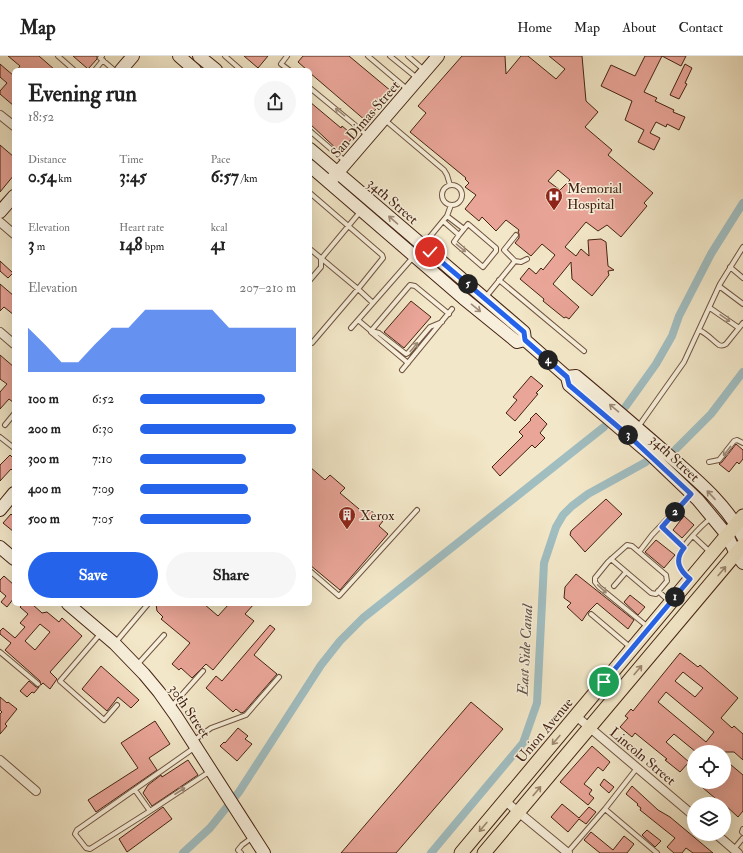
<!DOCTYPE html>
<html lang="en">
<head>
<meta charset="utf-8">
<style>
  :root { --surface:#fff; --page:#f6f6f6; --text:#222; --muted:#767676; --line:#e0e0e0; --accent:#2563eb }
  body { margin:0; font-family:"IM FELL Double Pica",serif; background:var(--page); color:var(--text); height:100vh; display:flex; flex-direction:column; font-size:15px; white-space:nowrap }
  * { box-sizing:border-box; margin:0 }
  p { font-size:13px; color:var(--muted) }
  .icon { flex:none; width:22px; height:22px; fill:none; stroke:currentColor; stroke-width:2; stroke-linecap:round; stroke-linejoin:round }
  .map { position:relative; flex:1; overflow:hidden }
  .panel { position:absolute; left:12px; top:12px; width:300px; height:538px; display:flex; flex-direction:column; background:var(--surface); border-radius:6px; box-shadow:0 4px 16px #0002 }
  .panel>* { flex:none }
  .fabs { position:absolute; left:687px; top:689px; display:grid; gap:8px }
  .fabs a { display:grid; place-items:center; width:44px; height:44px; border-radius:50%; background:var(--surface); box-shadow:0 4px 16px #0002; font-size:20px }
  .pin { position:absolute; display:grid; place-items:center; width:34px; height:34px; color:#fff; margin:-17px; border:2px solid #fff; border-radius:50%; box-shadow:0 1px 4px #0007 }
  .km { position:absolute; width:20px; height:20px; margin:-10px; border-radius:50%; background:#222; color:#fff; font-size:11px; line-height:20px; text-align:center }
  .round { display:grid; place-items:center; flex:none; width:42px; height:42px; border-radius:21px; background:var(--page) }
  .overview { display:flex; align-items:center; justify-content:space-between; height:68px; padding:0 16px }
  h1 { font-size:22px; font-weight:800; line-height:30px }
  .metrics { display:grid; grid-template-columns:repeat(3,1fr); gap:6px; height:68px; padding:4px 16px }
  .metrics div { display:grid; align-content:center }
  .metrics b { font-size:17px; font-weight:800 }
  .metrics small { font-size:11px; font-weight:400 }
  .metrics p { font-size:11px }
  .chart { height:112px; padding:8px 16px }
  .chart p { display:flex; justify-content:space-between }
  .chart svg { width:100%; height:72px; margin-top:4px; fill:var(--accent); opacity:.7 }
  .cta { display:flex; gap:8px; margin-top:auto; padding:8px 16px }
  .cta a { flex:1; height:46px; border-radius:24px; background:var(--accent); color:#fff; font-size:16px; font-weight:800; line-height:46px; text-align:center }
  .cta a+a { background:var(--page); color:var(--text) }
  ul { padding:0 16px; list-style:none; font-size:13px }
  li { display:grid; grid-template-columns:64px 48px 1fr; align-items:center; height:30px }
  li i { height:10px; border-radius:5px; background:var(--accent) }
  header { display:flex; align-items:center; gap:24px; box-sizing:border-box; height:56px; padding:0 20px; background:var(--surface); border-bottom:1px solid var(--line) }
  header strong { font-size:19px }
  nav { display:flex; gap:22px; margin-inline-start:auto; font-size:14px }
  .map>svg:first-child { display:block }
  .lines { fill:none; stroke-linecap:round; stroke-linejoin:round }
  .canal { stroke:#a0bdc0; stroke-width:8 }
  .building { fill:#e9a598; stroke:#452313; fill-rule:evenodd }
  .lane-casing { stroke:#705440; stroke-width:6 }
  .street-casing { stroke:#705440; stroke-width:10 }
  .secondary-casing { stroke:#452313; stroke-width:14 }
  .primary-casing { stroke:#452313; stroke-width:15 }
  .lane { stroke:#f7efdb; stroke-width:4 }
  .street { stroke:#f7efdb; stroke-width:8 }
  .secondary { stroke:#f7efdb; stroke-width:12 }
  .primary { stroke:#f2e7c8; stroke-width:13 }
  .oneway { stroke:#9e8977 }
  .oneway2 { stroke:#9c856e }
  .route-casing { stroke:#fff; stroke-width:8 }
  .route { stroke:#2563eb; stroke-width:5 }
  .labels { text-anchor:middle; stroke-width:3; stroke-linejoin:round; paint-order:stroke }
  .street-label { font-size:14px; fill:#452313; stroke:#f7efdb }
  .poi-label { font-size:14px; fill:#452313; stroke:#f7efdb; text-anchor:start }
  .water-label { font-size:15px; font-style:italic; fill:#605147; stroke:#f7efdb }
</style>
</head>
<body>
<header>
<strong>Map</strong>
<nav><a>Home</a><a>Map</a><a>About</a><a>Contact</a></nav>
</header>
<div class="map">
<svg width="743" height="797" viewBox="0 0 743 797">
  <rect width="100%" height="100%" fill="#f2e7c8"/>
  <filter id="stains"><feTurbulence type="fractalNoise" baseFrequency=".005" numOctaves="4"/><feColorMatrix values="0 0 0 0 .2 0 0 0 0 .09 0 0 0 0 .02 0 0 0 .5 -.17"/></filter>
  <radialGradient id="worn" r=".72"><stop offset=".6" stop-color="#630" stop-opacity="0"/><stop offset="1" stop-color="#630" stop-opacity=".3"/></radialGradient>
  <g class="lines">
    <path class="canal" d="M626,350L656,308L672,280L679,260L711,198L743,147
      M676,393L711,358L743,316
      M183,797L210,772L239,736L321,609L340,585L363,562L604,371
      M431,797L523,687L537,647L544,507L556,471L563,459L572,450L588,438L646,406"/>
  </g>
  <path class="building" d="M8,0H39L55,14H17L20,10Z
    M73,0H97V3L88,13Z
    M244,0H268L258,12Z
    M303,0H349L391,35L366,65L310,17V14H307L298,6Z
    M462,0H505L506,18L521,0H528L556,23L565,13L549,0H582L586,45L598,56L585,71L612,94L608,99L653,137L644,147L647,150L621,181L607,169L598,175L586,166L565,191L576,200L581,193L589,200L588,184L601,183L606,186L608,210L614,214L608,215L609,219L592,240L572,223L571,206L553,228L579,251L569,263L566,261L564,262L543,245L544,243L520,223L529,212L536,218L541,212L543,214L555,199L542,188L531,200L515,187L519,182V178L518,176L519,174L506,164L496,175L482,161L479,165L465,153L476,139L465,131L469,127L465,123L466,122L410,76L426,57L418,50ZM558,114L570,124L560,134L548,125Z
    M645,0H686L681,10L662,0L644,36L657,42L655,45L674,54L673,56L685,61L679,74L667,68L666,71L656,66L650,77L660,82L654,94L638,86L644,74L625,64L632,45L601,30L611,9L635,20Z
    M0,8L14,20V50L0,38V35L7,27L0,21Z
    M685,8L692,12L685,27L687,28L679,43L670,39Z
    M310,46L341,72L342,70L354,80L340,96L310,68Z
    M0,89L14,101V119L0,136Z
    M0,205L13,217L8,222L0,215Z
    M0,228L14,240V259L4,251L0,255Z
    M411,245L431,261L404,292L384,276Z
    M0,299L14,311V347L9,343L0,353V336L7,328L0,323Z
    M531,320L543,330L536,337L538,338L515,365L506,357L517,344L513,341Z
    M536,357L547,368L540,377L545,382L535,392L532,389L500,420L492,411L523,380L519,376L531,364L530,363Z
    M736,388L743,394V403L739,408L737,406L729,416L719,408L722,406Z
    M10,399L14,403V416L11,413L0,425V409Z
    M310,411L325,424L330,419L345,432L340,437L365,458L369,453L383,465L379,470L388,478L340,534L310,509Z
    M606,443L622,458L585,496L570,479L571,475Z
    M11,458L14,461V476L3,467Z
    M684,460L694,469L682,482L673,474Z
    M656,484L675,499L664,512L645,496Z
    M576,518L634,564L628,573L597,547L588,556L582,565L567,551L571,547L564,542L565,531Z
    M4,520L14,529V542L7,551L1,546L6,540L0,535V524Z
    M630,539L645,551L638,559L624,546Z
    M23,548H32L42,557L47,556L59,566L62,562L82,580L50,616L57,623L50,633L43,627L41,629L40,625L5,594L11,587L0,578V575L3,572L15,582L25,571L20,567L28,558L20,551ZM40,568L50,576L35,594L25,585Z
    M156,548H204L218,560L229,548H254L245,558L254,565L213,614L206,608L192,622L181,612L179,614L172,608L190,587L161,563L163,561L157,555Z
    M270,569L275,573L254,599L277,618L244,656L241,657L236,653L233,656L206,632L216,620L222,625Z
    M680,597L698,611L700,609L738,642L721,662L732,672L734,670L743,678V704L734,696H696L674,678L666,686L689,706L680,716L665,704L667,703L635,677L632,681L620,671L628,662L625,660L631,653L633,655ZM683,616L703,632L695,641L675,625ZM666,636L714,676L706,686L658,646Z
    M101,610L139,644L131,652L118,641L107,655L82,633Z
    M29,625L36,631H39L34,637L32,636L27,641L20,635Z
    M0,641L7,647L8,646L17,653L5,668L7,670L0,678V658L2,656L0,654Z
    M471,646L503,673L396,797H341Z
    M155,665L170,688L149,702L157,714L96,756L88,744L138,712L121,687Z
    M238,672L248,680L245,683L252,688L237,705L220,690L224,686L225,687Z
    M592,690L610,706L603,715L598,711L584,728L592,734L589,738L594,742L588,749L560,726Z
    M724,703L743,719V755L738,761L724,748H722L696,726H724Z
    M188,704L198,719L152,750L143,737L148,729L161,719L162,721Z
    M604,723L614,731L609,737L600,729Z
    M632,730L658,754L670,761L713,797H693L686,792L682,797H674L667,791L675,782L640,754L641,752L637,749L638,748L626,738Z
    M562,748L579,762L589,751L596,756L586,768L579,763L568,776L551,761Z
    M163,751L172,763L127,796L119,783Z
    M647,774L661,785L655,791L642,779Z
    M591,776L613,794L624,780L634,788L627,797H600L584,784Z"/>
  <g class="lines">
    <defs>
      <path id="lane" d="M58,0L74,14
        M102,0L100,2L114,14
        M225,0L241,14
        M287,0L281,8L289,14
        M368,0L407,33
        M390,0L417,22
        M408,0L424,14
        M95,14L103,4
        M310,32L367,79
        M385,64L444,114L447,119L450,129
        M310,75L345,105
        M442 139a10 10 0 1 1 20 0a10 10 0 1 1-20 0Z
        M310,137L382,199L383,202L358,233L310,193
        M447,160L464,173
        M443,165L459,179L454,186L483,211L496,195V192L468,168L459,179
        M516,179L504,194L515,205L521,206L527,203
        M730,211L743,222
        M310,224L321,211V203L360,156
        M499,224L584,295
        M719,230L743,248
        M485,242L515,205
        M710,252L739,272
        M358,264L371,275L410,229L415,230L449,258
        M351,272L415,199L447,160L451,149
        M699,274C708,278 713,285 719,289C722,290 723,290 726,288L743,267
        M371,275L379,277L406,298L408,297L430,271L442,266
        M371,276L408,307
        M310,287H312L358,233L373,247
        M402,314L452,253
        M5,369L14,358
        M638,371L684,306L720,228L743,191
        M0,381L14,392
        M709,406L719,404L734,385L737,384L743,387
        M662,471L684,492
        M693,480L710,496
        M611,503L651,537L656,538L667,525L666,519L639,496
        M310,515L339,540L417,454
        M689,522C683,517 678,510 678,503C679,492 702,469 711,462
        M614,530L626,516
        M658,535L669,545
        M591,558L630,591
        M648,571L599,531L595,526V522L608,506L627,489L632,490L639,496L652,479L691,438
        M101,577L60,625L104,664L117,649
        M116,586L148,548
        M0,596L38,628
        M137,609L164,579
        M171,651L203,615
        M193,685L211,672L246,659L279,621
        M135,734L150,755L90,793L86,792L75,778L77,774L194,692
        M605,753L657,797
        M150,755L209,716
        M743,773L742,776L743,777
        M734,793L743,782
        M241,797L238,794L242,789L253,781
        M567,797L605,753L637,712"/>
      <path id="street" d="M0,59L14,70
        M0,166L14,178
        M0,276L14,288
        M576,660L694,760
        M0,704L36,735
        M505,745L568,797
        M716,778L738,797"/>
      <path id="secondary" d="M179,0L195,14
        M199,0L216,14
        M121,14L133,0
        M310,93L524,276L525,284L567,321L569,329L651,399L698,444L727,479L736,498L743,507
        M310,110L463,242L517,286L525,284
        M333,122L438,0
        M0,156L14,140
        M567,321L576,320C606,345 635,370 665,396C694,422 725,446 743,481
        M0,454L14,437
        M0,491L14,503
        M68,548L115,588L144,618L159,636L176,660L264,797"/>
      <path id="primary" d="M461,797L743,460
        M484,797L743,489"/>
    </defs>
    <use href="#lane" class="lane-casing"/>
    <use href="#street" class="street-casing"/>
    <use href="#secondary" class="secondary-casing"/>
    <use href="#primary" class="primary-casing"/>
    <use href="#lane" class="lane"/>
    <use href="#street" class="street"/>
    <use href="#secondary" class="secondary"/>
    <use href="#primary" class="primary"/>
  </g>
  <defs><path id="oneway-shaft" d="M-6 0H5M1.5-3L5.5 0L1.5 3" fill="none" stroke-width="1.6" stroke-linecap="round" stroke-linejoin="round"/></defs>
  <g class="oneway">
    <use href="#oneway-shaft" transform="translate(340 56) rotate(-141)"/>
    <use href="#oneway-shaft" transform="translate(393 164) rotate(-139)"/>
    <use href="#oneway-shaft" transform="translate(461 192) rotate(40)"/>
    <use href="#oneway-shaft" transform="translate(476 252) rotate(39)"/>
    <use href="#oneway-shaft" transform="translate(725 262) rotate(35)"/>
    <use href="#oneway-shaft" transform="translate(414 291) rotate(-50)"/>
    <use href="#oneway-shaft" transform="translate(614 352) rotate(-140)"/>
    <use href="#oneway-shaft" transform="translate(727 395) rotate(128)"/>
    <use href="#oneway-shaft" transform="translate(711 439) rotate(-133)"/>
    <use href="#oneway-shaft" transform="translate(602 533) rotate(43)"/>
    <use href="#oneway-shaft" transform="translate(180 735) rotate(-33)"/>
  </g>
  <g class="oneway2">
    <use href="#oneway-shaft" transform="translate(722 515) rotate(-50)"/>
    <use href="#oneway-shaft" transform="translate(638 614) rotate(-50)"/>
    <use href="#oneway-shaft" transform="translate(556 684) rotate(130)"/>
    <use href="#oneway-shaft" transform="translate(537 735) rotate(-50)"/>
    <use href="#oneway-shaft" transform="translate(483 771) rotate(130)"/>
  </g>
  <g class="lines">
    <defs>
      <path id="route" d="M430,196L524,276L525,284L567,321L569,329L630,381L691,438L662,471L684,492C674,504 679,514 690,523L604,626"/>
    </defs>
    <use href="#route" class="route-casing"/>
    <use href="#route" class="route"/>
  </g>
  <defs>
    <symbol id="hospital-pin" viewBox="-11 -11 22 30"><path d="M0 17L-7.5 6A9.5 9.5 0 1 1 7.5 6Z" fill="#8f2418" stroke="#f7efdb"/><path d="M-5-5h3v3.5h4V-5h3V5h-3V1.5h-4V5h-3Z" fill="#fff"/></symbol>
    <symbol id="building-pin" viewBox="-11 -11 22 30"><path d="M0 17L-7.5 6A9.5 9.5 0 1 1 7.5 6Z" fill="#8f2418" stroke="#f7efdb"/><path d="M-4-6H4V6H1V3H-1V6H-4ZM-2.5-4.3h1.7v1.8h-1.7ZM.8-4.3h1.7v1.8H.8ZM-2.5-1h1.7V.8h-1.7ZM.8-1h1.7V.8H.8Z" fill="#fff"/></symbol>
  </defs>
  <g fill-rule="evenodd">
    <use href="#hospital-pin" x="544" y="130" width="20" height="27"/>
    <use href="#building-pin" x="337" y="449" width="20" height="27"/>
  </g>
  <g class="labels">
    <g class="street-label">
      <text transform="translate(365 63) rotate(-49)" y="5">San Dimas Street</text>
      <text transform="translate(393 145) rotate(41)" y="5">34th Street</text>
      <text transform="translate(675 402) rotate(43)" y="5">34th Street</text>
      <text transform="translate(190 655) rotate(56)" y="5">30th Street</text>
      <text transform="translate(544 674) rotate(-50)" y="5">Union Avenue</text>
      <text transform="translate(643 700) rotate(40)" y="5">Lincoln Street</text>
    </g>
    <g class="poi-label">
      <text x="567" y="137">Memorial<tspan x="567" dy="16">Hospital</tspan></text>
      <text x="360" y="464">Xerox</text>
    </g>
    <g class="water-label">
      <text transform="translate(525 594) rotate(-87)" y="5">East Side Canal</text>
    </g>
  </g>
  <rect width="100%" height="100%" filter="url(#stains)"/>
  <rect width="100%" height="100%" fill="url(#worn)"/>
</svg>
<div class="fabs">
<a><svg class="icon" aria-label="locate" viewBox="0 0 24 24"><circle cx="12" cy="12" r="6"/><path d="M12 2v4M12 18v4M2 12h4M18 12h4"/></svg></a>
<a><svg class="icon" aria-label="layers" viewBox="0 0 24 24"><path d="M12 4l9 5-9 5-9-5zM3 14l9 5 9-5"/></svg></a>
</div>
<div class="pin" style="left:604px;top:626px;background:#1e9e55"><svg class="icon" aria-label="arrive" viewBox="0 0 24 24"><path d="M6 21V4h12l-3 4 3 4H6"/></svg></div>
<div class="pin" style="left:430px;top:196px;background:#d93025"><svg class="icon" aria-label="check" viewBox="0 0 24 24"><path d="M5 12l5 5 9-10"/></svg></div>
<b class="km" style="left:675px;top:541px">1</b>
<b class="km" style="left:675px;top:456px">2</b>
<b class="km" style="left:628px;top:379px">3</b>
<b class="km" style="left:548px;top:304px">4</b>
<b class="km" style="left:468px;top:228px">5</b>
<section class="panel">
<div class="overview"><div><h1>Evening run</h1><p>18:52</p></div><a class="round"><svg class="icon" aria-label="share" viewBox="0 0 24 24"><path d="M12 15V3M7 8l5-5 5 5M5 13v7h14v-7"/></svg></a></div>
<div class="metrics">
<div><p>Distance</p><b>0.54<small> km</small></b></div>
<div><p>Time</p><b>3:45</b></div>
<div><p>Pace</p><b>6:57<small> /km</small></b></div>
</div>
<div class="metrics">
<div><p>Elevation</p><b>3<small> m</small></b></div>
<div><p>Heart rate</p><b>148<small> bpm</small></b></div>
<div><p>kcal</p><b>41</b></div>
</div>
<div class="chart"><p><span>Elevation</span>207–210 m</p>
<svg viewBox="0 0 160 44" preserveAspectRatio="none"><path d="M0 44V17L10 27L20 38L30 38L40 27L50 17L60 17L70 6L80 6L90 6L100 6L110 6L120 17L130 17L140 17L150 17L160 17V44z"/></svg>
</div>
<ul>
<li><b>100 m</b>6:52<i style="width:80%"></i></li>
<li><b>200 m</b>6:30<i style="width:100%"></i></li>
<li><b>300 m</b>7:10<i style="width:68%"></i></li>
<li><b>400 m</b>7:09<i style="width:69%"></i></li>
<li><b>500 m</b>7:05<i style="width:71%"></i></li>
</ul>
<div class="cta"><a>Save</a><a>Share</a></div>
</section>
</div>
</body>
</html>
